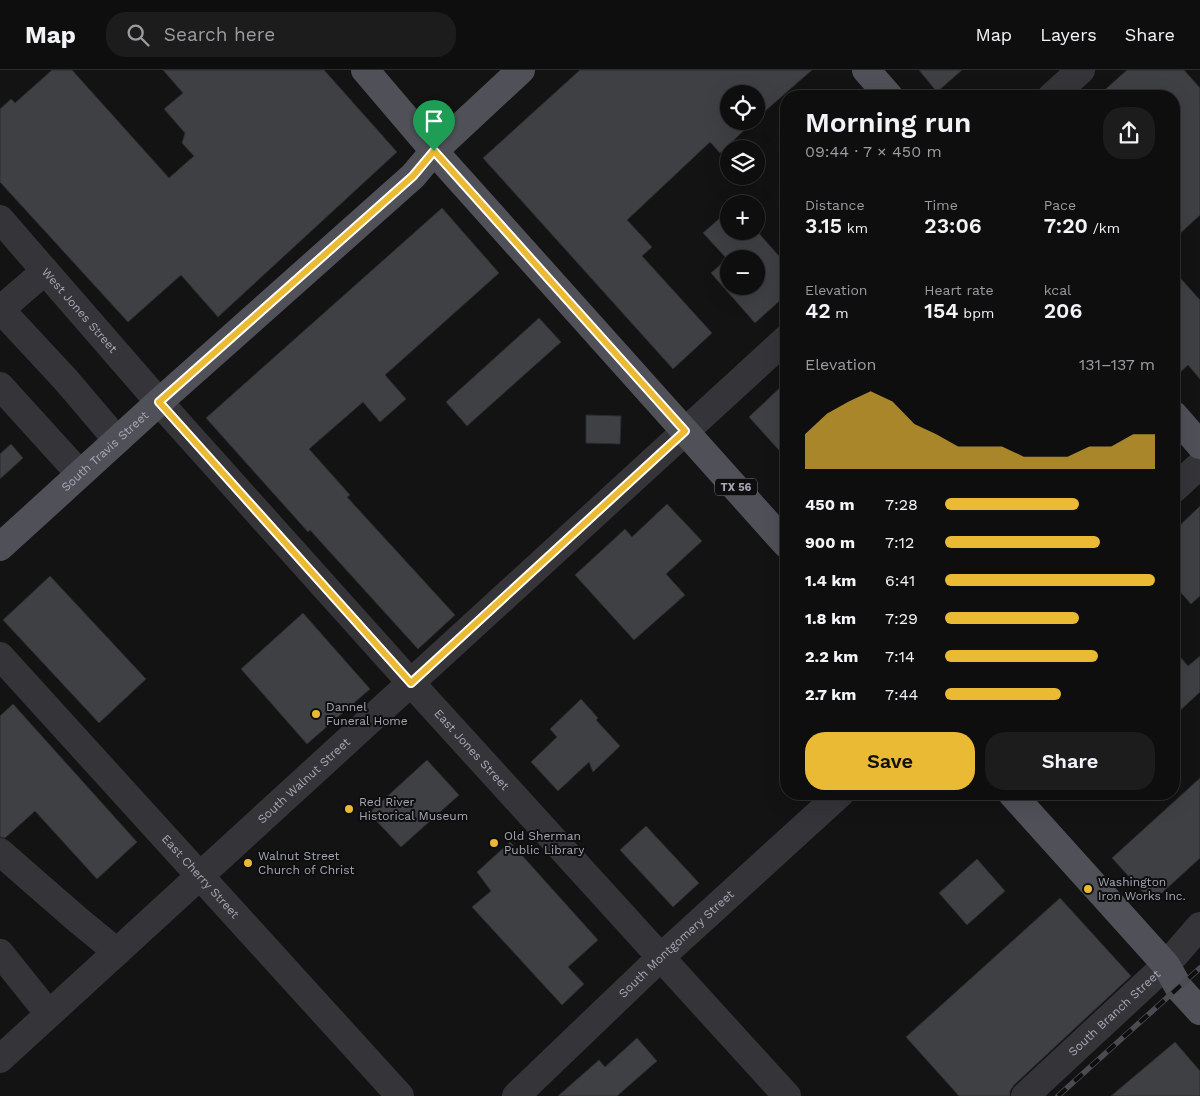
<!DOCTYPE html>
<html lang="en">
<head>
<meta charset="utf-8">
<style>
  :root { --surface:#0e0e0f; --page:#1c1c1d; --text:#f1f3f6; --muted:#9b9c9e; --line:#2e2e2f; --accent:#ebba34 }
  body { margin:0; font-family:"Work Sans",sans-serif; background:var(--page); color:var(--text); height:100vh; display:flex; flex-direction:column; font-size:19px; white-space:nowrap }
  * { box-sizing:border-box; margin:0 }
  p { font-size:16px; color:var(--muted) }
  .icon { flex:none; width:28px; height:28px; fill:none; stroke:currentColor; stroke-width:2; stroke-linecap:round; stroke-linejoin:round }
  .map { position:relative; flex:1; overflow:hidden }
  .drawer { position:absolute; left:780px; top:20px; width:400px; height:710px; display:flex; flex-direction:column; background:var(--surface); border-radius:20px; box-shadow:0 5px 20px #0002,0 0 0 1px var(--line) }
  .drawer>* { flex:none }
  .controls { position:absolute; left:720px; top:15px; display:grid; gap:10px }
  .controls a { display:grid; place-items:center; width:45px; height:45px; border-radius:50%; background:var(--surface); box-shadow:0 5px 20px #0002,0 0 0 1px var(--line); font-size:25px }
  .pin { position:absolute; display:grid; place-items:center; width:42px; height:42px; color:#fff; margin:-51px -21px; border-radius:50% 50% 50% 0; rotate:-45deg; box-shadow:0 0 5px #0007 }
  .pin .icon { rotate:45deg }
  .round { display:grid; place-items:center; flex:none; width:52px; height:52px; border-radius:20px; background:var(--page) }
  .headline { display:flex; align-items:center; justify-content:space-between; height:85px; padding:0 25px }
  h1 { font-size:28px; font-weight:600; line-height:38px }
  .figures { display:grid; grid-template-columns:repeat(3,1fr); gap:8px; height:85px; padding:5px 25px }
  .figures div { display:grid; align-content:center }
  .figures b { font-size:21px; font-weight:600 }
  .figures small { font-size:14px; font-weight:400 }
  .figures p { font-size:14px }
  .chart { height:140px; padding:10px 25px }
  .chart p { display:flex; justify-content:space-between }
  .chart svg { width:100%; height:90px; margin-top:5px; fill:var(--accent); opacity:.7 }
  .button { display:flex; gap:10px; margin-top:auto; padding:10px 25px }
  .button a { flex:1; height:58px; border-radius:20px; background:var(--accent); color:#111; font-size:20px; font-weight:600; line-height:58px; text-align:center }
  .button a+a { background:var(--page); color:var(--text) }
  ul { padding:0 25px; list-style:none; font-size:16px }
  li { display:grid; grid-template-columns:80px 60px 1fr; align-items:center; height:38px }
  li i { height:12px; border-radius:6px; background:var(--accent) }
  header { display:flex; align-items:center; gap:30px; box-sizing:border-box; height:70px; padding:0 25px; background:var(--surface); border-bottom:1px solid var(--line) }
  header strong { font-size:24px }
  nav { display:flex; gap:28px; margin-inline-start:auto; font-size:18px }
  .search { width:350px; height:45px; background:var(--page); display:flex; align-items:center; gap:12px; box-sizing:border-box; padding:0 18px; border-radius:20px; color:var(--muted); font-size:19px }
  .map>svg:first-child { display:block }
  .building { fill:#3f4044; stroke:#2d2d30; fill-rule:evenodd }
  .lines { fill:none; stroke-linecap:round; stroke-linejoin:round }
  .minor { stroke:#343439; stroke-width:28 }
  .major { stroke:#505158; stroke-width:28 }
  .rail-casing { stroke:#4b4c52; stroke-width:5.5 }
  .rail { stroke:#0e0e0f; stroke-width:4; stroke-dasharray:11; stroke-linecap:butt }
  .route-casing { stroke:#fff; stroke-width:10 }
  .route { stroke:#ebba34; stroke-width:6 }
  .poi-dot { fill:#ebba34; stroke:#0e0e0f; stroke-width:2 }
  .labels { text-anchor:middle; stroke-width:4; stroke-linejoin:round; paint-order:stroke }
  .shield { fill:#0e0e0f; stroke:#787a82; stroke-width:1 }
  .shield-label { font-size:11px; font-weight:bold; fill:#a5a8b4 }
  .street-label { font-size:12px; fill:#a5a8b4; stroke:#0e0e0f }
  .poi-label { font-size:12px; fill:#a5a8b4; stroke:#0e0e0f; text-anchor:start }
</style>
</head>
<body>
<header>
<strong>Map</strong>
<div class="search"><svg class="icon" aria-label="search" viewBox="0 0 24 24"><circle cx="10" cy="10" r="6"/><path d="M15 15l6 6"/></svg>Search here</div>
<nav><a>Map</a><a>Layers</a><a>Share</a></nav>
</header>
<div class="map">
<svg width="1200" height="1026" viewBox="0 0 1200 1026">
  <rect width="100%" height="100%" fill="#131314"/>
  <path class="building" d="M52,0H72L169,108L194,86L182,73L185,63L164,39L183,23L163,0H324L397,82L218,247L181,205L128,252L0,112V39L11,29L15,33Z
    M580,0H812L756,49V24H729V51H754L720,83L710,72L627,150L652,177L642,186L712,263L673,299L483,88Z
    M919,0H962L937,22Z
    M1127,0H1184L1200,18V145L1174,169V26H1098Z
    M442,138L499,203L385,305L406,329L380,352L363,332L309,379L350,425L347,427L455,545L418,579L310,460L308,462L206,348Z
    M729,140V161L756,160L786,194V225L755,253L711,203L727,189L703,163ZM729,189H756V216H729Z
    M1174,201L1200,230V309L1188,295L1174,308Z
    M539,248L561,272L467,356L446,332Z
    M786,312V388L749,347Z
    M586,345L621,346L620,374L586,373Z
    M11,374L23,388L0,409V384Z
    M667,434L702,471L666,504L685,525L634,570L575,505L625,459L632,467Z
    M1200,436V526L1191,534L1174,515V461Z
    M50,506L146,609L99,653L3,550Z
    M303,543L370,619L307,674L241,599Z
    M1174,580L1188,596L1200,586V622L1174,646Z
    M581,629L598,648L596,650L620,676L593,702L589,692L558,721L531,692L557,667L550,659Z
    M13,634L137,772L97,809L35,741L5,768L0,767V646Z
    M427,690L459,725L401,777L369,743Z
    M1200,708V788L1152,832L1112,788Z
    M646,756L699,813L673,837L620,780Z
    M510,772L598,870L568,897L584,914L562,935L472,837L491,821L477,802Z
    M977,789L1005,821L967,855L939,823Z
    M1060,828L1131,906L1014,1015L1010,1021V1026H959L906,967Z
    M637,968L657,991L617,1026H558L599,990L605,997Z
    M1175,972L1200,1001V1026H1111Z"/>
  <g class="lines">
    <g class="minor">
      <path d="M1052,26L1081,0"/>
      <path id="s1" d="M0,149L159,332L411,613L787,1026"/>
      <path d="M0,239L66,310L117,370"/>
      <path d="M0,240L45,201"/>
      <path d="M0,316L80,404"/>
      <path d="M1174,419L1200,395"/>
      <path id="s2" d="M0,586L400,1026"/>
      <path d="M0,782L78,850L117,882"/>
      <path d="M0,883L49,944"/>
      <path id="s3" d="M0,989L786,269"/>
      <path id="s4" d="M516,1026L661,887L840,724"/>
      <path id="s5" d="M1025,1026L1166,895L1200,856"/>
    </g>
    <g class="major">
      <path d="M365,0L434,81L786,474"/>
      <path d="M866,0L889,26"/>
      <path d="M1174,345L1200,375"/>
      <path id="s6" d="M0,477L159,332L413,106L434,81L521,0"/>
      <path d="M1012,724L1166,895L1179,918L1200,941"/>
    </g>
    <defs>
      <path id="rail" d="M1058,1026L1200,898"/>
    </defs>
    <use href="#rail" class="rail-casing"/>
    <use href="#rail" class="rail"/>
  </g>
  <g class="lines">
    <defs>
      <path id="route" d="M434,81L685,361L411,613L159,332L413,106Z"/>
    </defs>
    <use href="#route" class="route-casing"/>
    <use href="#route" class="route"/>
  </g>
  <g class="poi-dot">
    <circle cx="316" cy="644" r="5"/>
    <circle cx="349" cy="739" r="5"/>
    <circle cx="494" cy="773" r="5"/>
    <circle cx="248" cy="793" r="5"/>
    <circle cx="1088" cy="819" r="5"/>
  </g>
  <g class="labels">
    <rect class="shield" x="715" y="408.5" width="42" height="17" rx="4"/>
    <g class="shield-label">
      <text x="736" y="421">TX 56</text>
    </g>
    <g class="street-label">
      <text dy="4" stroke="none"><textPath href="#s1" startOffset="121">West Jones Street</textPath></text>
      <text dy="4" stroke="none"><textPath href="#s6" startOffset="142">South Travis Street</textPath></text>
      <text dy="4" stroke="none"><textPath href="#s1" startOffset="710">East Jones Street</textPath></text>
      <text dy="4" stroke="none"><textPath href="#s3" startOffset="412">South Walnut Street</textPath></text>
      <text dy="4" stroke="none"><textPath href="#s2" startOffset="298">East Cherry Street</textPath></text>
      <text dy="4" stroke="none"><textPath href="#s4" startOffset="221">South Montgomery Street</textPath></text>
      <text dy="4" stroke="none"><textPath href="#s5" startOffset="122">South Branch Street</textPath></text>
    </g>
    <g class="poi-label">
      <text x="326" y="641">Dannel<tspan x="326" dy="14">Funeral Home</tspan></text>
      <text x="359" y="736">Red River<tspan x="359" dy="14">Historical Museum</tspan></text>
      <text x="504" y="770">Old Sherman<tspan x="504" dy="14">Public Library</tspan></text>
      <text x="258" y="790">Walnut Street<tspan x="258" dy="14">Church of Christ</tspan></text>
      <text x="1098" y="816">Washington<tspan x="1098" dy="14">Iron Works Inc.</tspan></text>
    </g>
  </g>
</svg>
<div class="controls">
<a><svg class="icon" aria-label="locate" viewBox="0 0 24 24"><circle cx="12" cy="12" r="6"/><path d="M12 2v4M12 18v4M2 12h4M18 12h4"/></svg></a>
<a><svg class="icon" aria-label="layers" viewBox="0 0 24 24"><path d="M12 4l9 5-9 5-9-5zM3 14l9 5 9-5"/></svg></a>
<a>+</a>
<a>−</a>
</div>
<div class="pin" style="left:434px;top:81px;background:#1e9e55"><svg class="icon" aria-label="arrive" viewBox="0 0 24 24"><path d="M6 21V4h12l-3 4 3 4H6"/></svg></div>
<section class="drawer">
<div class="headline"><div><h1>Morning run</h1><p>09:44 · 7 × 450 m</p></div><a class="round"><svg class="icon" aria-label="share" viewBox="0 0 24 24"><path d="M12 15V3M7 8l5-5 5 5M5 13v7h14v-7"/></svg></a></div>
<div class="figures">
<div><p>Distance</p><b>3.15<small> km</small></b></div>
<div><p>Time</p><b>23:06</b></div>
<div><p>Pace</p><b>7:20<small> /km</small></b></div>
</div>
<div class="figures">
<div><p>Elevation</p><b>42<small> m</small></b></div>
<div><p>Heart rate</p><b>154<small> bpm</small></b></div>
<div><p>kcal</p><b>206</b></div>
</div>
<div class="chart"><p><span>Elevation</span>131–137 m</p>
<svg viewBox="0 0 160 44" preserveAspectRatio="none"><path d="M0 44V27L10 17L20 11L30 6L40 11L50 22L60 27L70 33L80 33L90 33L100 38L110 38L120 38L130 33L140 33L150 27L160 27V44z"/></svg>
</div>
<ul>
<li><b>450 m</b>7:28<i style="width:64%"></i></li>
<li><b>900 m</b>7:12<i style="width:74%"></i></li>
<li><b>1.4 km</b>6:41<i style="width:100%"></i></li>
<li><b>1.8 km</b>7:29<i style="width:64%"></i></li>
<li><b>2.2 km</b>7:14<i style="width:73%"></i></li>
<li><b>2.7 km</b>7:44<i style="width:55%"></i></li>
</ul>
<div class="button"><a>Save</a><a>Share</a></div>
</section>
</div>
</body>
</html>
